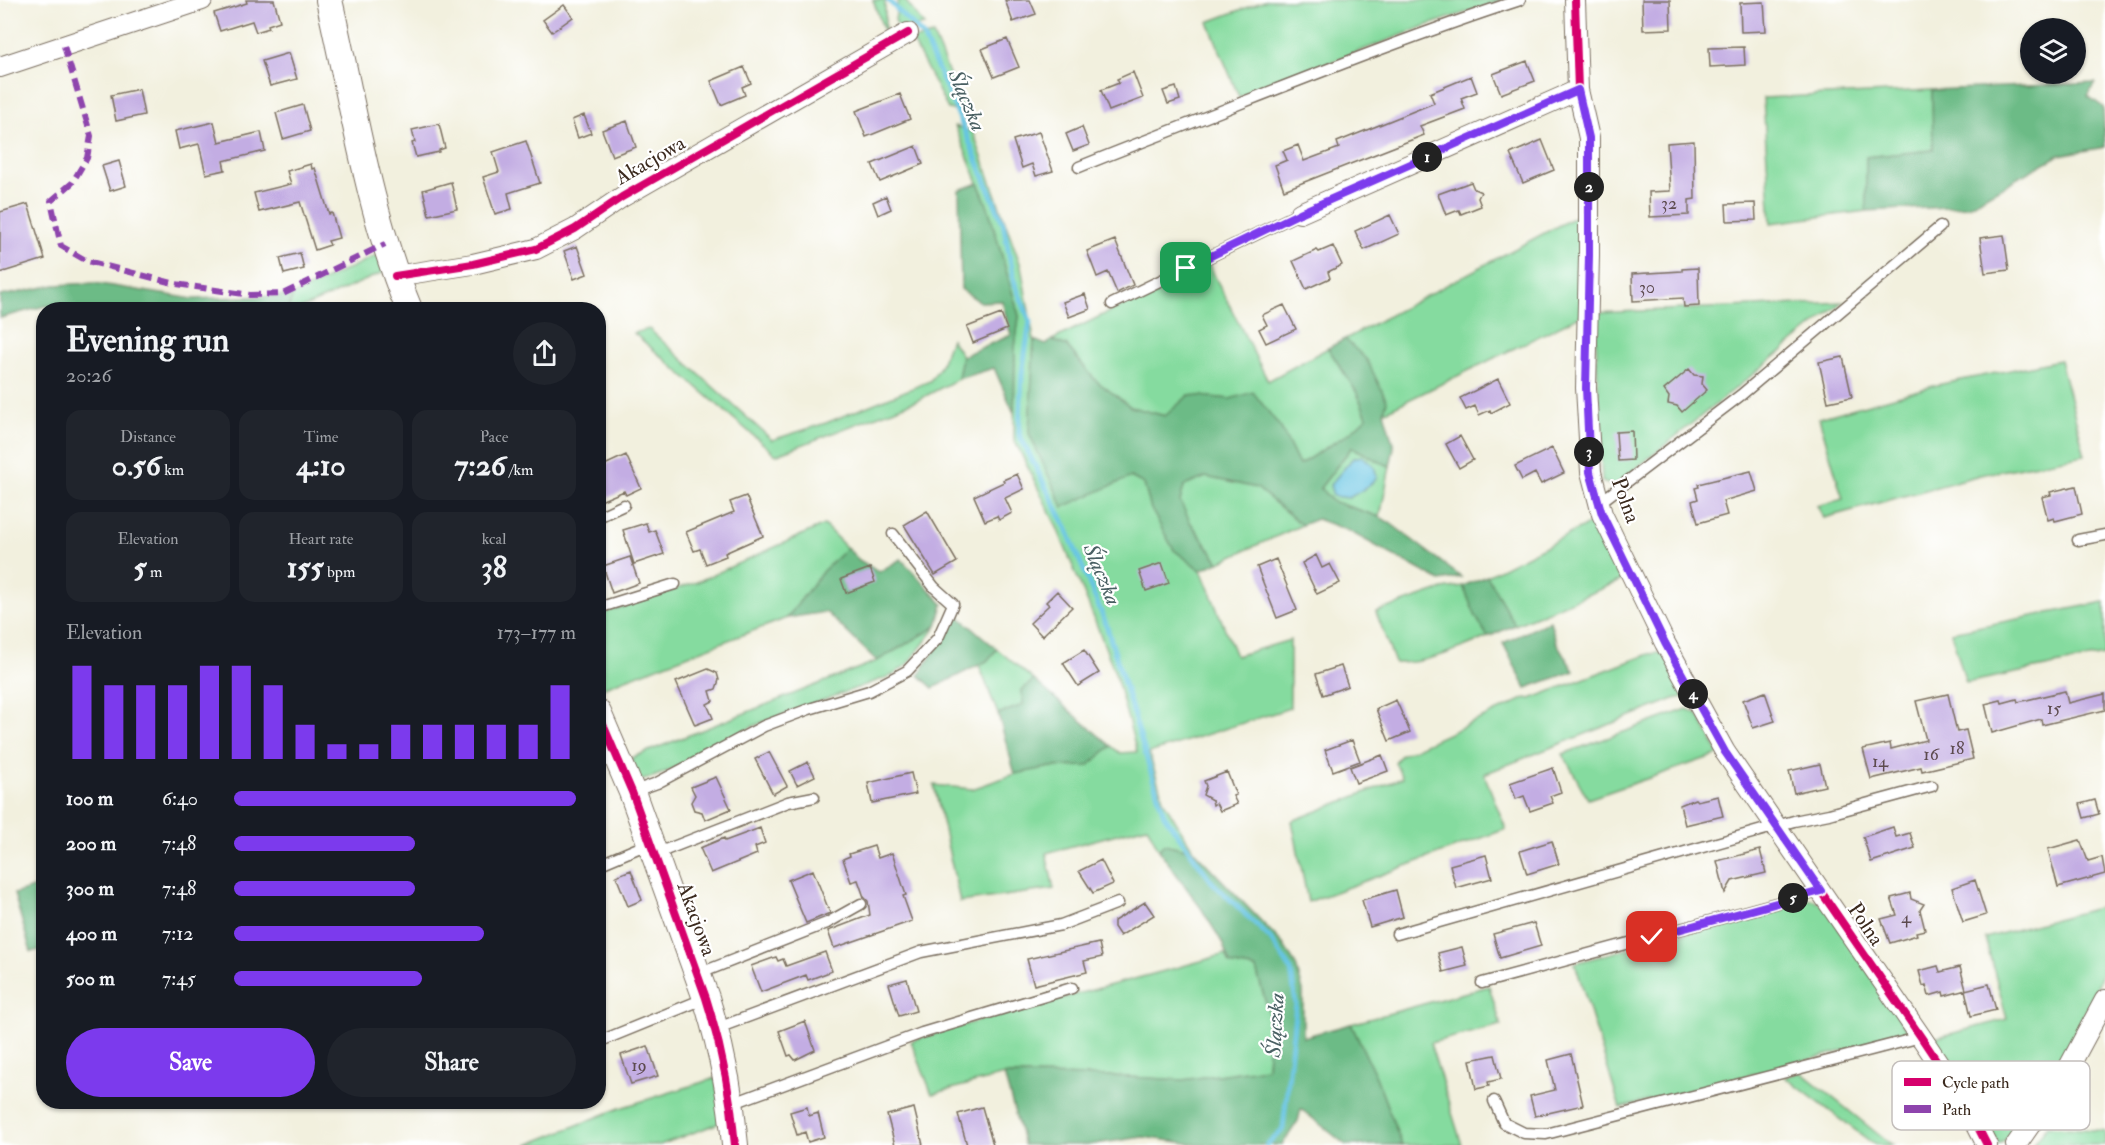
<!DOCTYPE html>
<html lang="en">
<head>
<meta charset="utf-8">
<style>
  :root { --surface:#171b24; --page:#20242c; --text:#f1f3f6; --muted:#9ea1a6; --accent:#7c3aed }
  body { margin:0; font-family:"IM FELL Double Pica",serif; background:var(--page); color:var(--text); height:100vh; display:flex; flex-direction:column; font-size:22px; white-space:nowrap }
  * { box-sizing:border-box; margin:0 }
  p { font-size:20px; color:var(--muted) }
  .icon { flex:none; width:33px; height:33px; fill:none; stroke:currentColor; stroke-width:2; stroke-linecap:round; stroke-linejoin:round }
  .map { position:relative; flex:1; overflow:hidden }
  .panel { position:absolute; left:36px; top:302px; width:570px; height:807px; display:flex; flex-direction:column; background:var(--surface); border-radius:24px; box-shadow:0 2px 4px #0004 }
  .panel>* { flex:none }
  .controls { position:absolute; left:2020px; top:18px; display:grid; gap:12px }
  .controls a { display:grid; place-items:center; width:66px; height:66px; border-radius:50%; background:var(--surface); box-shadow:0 2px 4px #0004; font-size:30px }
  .pin { position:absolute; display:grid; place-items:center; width:51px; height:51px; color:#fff; margin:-26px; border-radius:12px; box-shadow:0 3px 9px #0006 }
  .km { position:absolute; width:30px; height:30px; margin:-15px; border-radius:50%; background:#222; color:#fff; font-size:16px; line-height:30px; text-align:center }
  .round { display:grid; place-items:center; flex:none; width:63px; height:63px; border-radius:32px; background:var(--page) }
  .head { display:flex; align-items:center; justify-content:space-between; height:102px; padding:0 30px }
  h1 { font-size:33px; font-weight:800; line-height:45px }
  .figures { display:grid; grid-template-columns:repeat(3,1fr); gap:9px; height:102px; padding:6px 30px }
  .figures div { display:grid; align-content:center; border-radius:15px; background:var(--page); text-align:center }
  .figures b { font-size:30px; font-weight:800 }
  .figures small { font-size:16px; font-weight:400 }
  .figures p { font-size:16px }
  .chart { height:168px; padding:12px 30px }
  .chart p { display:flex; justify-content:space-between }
  .chart svg { width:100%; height:108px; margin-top:6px; stroke:var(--accent); stroke-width:6 }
  .action { display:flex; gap:12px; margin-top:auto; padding:12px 30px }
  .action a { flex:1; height:69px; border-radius:36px; background:var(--accent); color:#fff; font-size:24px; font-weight:800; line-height:69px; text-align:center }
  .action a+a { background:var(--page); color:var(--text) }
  ul { padding:0 30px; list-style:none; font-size:20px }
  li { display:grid; grid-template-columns:96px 72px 1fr; align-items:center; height:45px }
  li i { height:15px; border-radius:8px; background:var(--accent) }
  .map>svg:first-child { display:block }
  .green { fill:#85db9f; stroke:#60825e; stroke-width:1.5 }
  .forest { fill:#6cbb86; stroke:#547252; stroke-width:1.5 }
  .water { fill:#65c4e3; stroke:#507780; stroke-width:1.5 }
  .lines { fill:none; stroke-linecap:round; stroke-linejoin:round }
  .stream { stroke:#65c4e3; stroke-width:5 }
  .building { fill:#c3ade3 }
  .service-casing { stroke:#7b6f61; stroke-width:13 }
  .minor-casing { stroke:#7b6f61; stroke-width:22 }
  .tertiary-casing { stroke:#7b6f61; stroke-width:28 }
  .service { stroke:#fff; stroke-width:10 }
  .minor { stroke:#fff; stroke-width:20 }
  .tertiary { stroke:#fff; stroke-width:26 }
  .quiet { stroke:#8e44ad; stroke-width:6; stroke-dasharray:12 6; stroke-linecap:butt }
  .cycleway-casing { stroke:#fff; stroke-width:11 }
  .cycleway { stroke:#d6006c; stroke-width:8 }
  .route-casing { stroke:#fff; stroke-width:12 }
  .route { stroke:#7c3aed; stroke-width:8 }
  .labels { text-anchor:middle; stroke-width:4.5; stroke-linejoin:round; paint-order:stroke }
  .number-label { font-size:18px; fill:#5d4b4f }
  .street-label { font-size:21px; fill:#3b2a1e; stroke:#fff }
  .water-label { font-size:22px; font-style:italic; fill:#4a6063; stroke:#fff }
  .key { fill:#fff; stroke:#c4bfbc; stroke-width:1.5 }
  .key-label { font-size:16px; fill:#3b2a1e }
</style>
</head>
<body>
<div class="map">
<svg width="2105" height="1145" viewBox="0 0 2105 1145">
  <rect width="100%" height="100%" fill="#fff"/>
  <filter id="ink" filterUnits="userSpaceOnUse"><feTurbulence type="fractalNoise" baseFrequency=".0167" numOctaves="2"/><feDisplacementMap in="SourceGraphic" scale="12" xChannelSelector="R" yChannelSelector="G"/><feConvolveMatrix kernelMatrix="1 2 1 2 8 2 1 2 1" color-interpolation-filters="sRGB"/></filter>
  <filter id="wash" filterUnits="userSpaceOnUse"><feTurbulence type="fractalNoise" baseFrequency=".008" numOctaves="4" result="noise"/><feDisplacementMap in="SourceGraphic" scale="24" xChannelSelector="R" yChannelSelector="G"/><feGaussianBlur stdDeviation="1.35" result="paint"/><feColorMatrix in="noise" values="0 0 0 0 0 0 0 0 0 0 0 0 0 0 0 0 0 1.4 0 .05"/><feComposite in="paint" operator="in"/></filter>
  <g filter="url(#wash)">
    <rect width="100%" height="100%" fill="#f2f0de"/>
    <path class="green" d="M873,0H885V34Z
      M898,0H905L924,25L909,28L901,33L895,20Z
      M1267,0H1504L1431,24L1239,97L1208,22Z
      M933,35L965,112L948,109L912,40Z
      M1932,90L1933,150L1866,157V211L1771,223L1763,98Z
      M955,126L973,132L1021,266L1034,340L1029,433L1063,506L1130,477L1144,484L1151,509L1174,550L1201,570L1236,656L1290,640V708L1149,753L1164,802L1194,851L1164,844L1159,850L1147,826L1046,853L1054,889L960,902L934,785L972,789L1015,774L1051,767L1087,766L1111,746L1120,753L1137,752L1115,673L1094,618L1055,523L1014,439L1015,348L1019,316L988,207Z
      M1584,212L1582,315L1384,412L1345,339Z
      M377,255L384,272L300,309H288L293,295Z
      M1208,263L1268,381L1328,348L1356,391L1367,417L1351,432L1299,465L1281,428L1230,399L1189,395L1166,416L1131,407L1095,380L1067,346L1052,340Z
      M1843,302L1614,486L1602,482L1595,313Z
      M649,329L772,440L826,423L930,381L940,367L951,339L962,356L958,379L918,400L776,455L634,333Z
      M2060,360L2085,455L1980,475L1824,518L1817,506L1843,499L1819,418L1937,385Z
      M1352,447L1380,462L1390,466L1380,517L1332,501L1320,488Z
      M1206,477L1257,488L1302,525L1219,562L1190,522L1180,501L1184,486Z
      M1594,523L1603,526L1627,578L1515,625L1487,576L1587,525Z
      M824,525L847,548L823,571L787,618L602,688L598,680V615L697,582Z
      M1463,586L1476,617L1488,637C1458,649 1427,664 1395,663L1376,612L1443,589Z
      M2105,602V655L1966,683L1951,632Z
      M937,626L909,663L893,675L763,722C721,740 684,769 640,781L631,758L877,661Z
      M997,649L1034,680L1022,690L1024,705L998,714L979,665L987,661Z
      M1659,653L1668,657L1688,696L1674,699L1484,774L1506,829L1308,902L1292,821L1402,778L1395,762L1401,755L1526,698L1530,699L1649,654Z
      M1687,709L1697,713L1719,754L1588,799L1563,754Z
      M1812,899L1824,905L1910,1034L1620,1108L1575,963Z
      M2105,906C2105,924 2105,950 2104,967C2096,1001 2026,1126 1999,1145L1931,1039L2007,1019L1985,938Z
      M1226,954L1230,964L1256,969L1270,1017L1267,1068L1183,1080L1110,1076L1004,1075L932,1094L911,1041C1015,1008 1121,984 1226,954Z
      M1489,986L1501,1025L1430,1043L1462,1145H1402L1376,1077L1351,1024Z
      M1801,1072L1884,1139L1893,1145H1875L1785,1077Z
      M716,1078L722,1122L660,1145H527L620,1108Z
      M2047,1126L2105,1131V1145H2033Z"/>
    <path class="forest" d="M2095,83L2088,96L2103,107L2105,147L2059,155L1968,206L1866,211V157L1933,150L1932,90Z
      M978,183L988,207L1019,316L1015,348L1014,413L994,368L958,379L962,356L1011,335L1002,301L980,302L961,289L959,190Z
      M94,283L193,299L293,295L288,309H71L45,306L0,318V296L55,285Z
      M1345,339L1367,360L1387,401L1384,412L1394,447L1390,466L1380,462L1352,447L1320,488L1332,501L1380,517L1390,523L1461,577L1440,581L1347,530L1317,519L1302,525L1257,488L1206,477L1184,486L1180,501L1190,522L1219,562L1201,570L1174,550L1151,509L1144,484L1131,477L1063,507L1029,433L1034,340L1046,345L1052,340L1067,346L1095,380L1131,407L1165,416L1189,395L1230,399L1253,392L1281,428L1299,465L1351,432L1367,417L1356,391L1328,348Z
      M847,548L859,560L879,572L901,559L943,604L937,626L877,661L826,612L787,618L823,571Z
      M1487,576L1515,625L1488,637L1476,617L1463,586Z
      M957,615L997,649L987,661L933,688L919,675Z
      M1550,621L1556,642L1574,671L1526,688L1503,643Z
      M1034,680L1111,746L1088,766L1051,767L1015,774L998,714L1023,705L1022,690Z
      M1164,844L1194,851L1283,944L1296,965L1303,991V1037L1351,1024L1376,1077L1402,1145H1346L1301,1109L1298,1121L1282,1145H1200L1143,1137L1088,1145H1024L1004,1075L1110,1076L1183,1080L1267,1068L1270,1017L1256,969L1230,964L1222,942L1201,908L1159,850Z
      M43,885V949L31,952L14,894Z"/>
    <path class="water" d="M1362,456L1374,466L1377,477L1369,486L1349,498L1333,496L1330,485L1353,458Z"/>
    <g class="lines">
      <path class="stream" d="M888,0L923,36L957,112L1003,223L1015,284L1030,321L1022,374L1019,434L1065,525L1106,624L1164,815L1212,882L1270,938L1291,970L1296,1004L1283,1129L1267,1145"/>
    </g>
    <g id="blocks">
      <path class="building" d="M246,0H274L280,21L268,25L269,28L256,32L252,21L220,31L214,13L247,3Z
        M1005,0H1030L1036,14L1013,22Z
        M1642,0H1670L1671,29L1643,30Z
        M1764,2L1766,31L1741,32L1740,3Z
        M564,5L573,17L552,32L543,20Z
        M1007,39L1019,67L994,77L982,49Z
        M1744,47L1745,65L1710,67L1709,48Z
        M289,53L297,79L270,86L262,61Z
        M1527,61L1535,81L1501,94L1493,74Z
        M744,67L751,83L742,87L745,95L721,105L711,81Z
        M1133,72L1143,98L1109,111L1101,90L1119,83L1117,79Z
        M1471,76L1477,92L1461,98L1465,109L1420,126L1424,135L1284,190L1275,165L1287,160L1283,151L1298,145L1304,161L1339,148L1337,142L1434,103L1430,93Z
        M1176,87L1180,100L1168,104L1163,91Z
        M139,89L144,115L116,121L111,95Z
        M900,94L910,119L866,137L856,111Z
        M303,105L310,131L283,139L276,113Z
        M584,115L591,133L578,138L572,120Z
        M627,121L636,147L612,156L602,130Z
        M214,122L219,142L261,132L265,151L223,161L225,170L206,174L199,144L179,149L175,131Z
        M439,124L445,148L439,150V152L416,157L412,143L415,142L412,130Z
        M1082,127L1089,145L1073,151L1066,134Z
        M1039,132L1053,171L1036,176L1032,164L1022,168L1013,140Z
        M1542,140L1554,170L1523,183L1510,154Z
        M526,141L540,183L508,193L512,209L495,214L483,177L499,172L493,152Z
        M1694,141L1695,199L1689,200V215L1650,217L1649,192L1670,191L1667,143Z
        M916,146L923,164L880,182L872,164Z
        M119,161L126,186L110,191L102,166Z
        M311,164L312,169L315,168L329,214L332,213L339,238L328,241L330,245L315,250L300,202L259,212L254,193L291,184L287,171Z
        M451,182L457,209L429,215L423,190Z
        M1471,182L1474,189L1481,192L1478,198L1481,206L1461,214L1459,210L1446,215L1438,194Z
        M886,196L891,209L878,215L873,202Z
        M1755,203L1756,220L1727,221L1726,204Z
        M28,204L45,259L0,273V212Z
        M1390,215L1399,234L1364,250L1355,231Z
        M2004,235L2009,270L1985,273L1980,238Z
        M1115,240L1133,285L1117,293L1108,272L1097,277L1087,251Z
        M577,246L587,274L574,279L564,251Z
        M1333,246L1342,265L1328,272L1330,278L1306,289L1293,261L1317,250L1319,252Z
        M300,253L304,269L284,274L280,258Z
        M1698,268L1699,306L1684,307L1683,298L1633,301L1632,274L1682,271V269Z
        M1085,294L1090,309L1069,317L1063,302Z
        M1284,305L1296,329L1266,343L1259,329L1267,325L1262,315Z
        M1001,314L1007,329L973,343L967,327Z
        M1843,357L1852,397L1828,402L1819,362Z
        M1689,369L1694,375L1703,376L1702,384L1707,390L1682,412L1677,406L1668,404L1669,397L1664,390Z
        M1498,379L1510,403L1491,413L1490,410L1479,415L1475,406L1466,410L1460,398Z
        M1632,431L1633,460L1618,461L1616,432Z
        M1460,436L1473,460L1459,468L1446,444Z
        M1552,448L1564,473L1541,484L1535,473L1522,480L1515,466Z
        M626,455L641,488L626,495L624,491L598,502V468Z
        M1751,471L1757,491L1723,501L1727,515L1698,523L1692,501L1698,499L1695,488L1699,487L1698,484Z
        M1017,474L1024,489L1005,498L1012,513L999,520L997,516L985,521L974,496L1004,482L1003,480Z
        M2076,486L2082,514L2055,521L2054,518L2048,520L2042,497L2051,495L2050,492Z
        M746,496L763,536L725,553L726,556L706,564L700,549L694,551L686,532L734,512L730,502Z
        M927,511L957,562L935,575L904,525Z
        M646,523L649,532L655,530L664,554L634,564L623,530Z
        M1316,555L1322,568L1330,564L1340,583L1317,594L1302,563Z
        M630,557L639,583L612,593L603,566Z
        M1276,559L1297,610L1277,618L1257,567Z
        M1162,563L1169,583L1146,591L1139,571Z
        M870,568L875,582L846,593L841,579Z
        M1057,591L1072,607L1042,636L1030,623L1049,605L1046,602Z
        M1084,650L1099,673L1078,686L1063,663Z
        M1341,666L1348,686L1323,695L1316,674Z
        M708,669L717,673L719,680L716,689L710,691L713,701L707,704L713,718L695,725L676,682Z
        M2065,691L2068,703L2105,694V710L2042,725L2041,719L1992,733L1985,704L2001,700L2002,703L2017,699L2018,702Z
        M1765,692L1775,721L1753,728L1743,700Z
        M1948,694L1957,732L1966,730L1973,759L1922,771L1921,767L1871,779L1863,749L1890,743L1891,749L1926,740L1916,701Z
        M1396,700L1410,732L1389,741L1376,709Z
        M1352,740L1360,761L1333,771L1325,750Z
        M769,752L787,786L773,794L755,759Z
        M1382,755L1388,771L1356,783L1350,767Z
        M808,762L815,776L797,785L790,771Z
        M1820,764L1825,786L1794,793L1789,771Z
        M1553,768L1561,792L1550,796L1553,803L1530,811L1524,796L1516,799L1510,783Z
        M1227,772L1236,795L1233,796L1237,804L1220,811L1216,803L1213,805L1212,800L1203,795L1206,786L1204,781Z
        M911,773L916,794L872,803L868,783Z
        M716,777L731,809L705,820L702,812L694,810L691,802L695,795L691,787Z
        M1718,796L1723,816L1685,825L1680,805L1695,799L1697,801Z
        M2095,800L2099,814L2084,818L2080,804Z
        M1893,827L1896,837L1910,833L1915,848L1871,862L1863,837Z
        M760,828L765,843L755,847L757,854L711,873L700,848L724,838L725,841Z
        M2080,840L2088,861L2102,857L2105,874L2058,887L2048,849Z
        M1552,841L1559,864L1527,874L1520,851Z
        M874,846L878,858L892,853L906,895L903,896L912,921L834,948L828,931L870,915L868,901L864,897L858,880L851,882L843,859L850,856L849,854Z
        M1760,850L1766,873L1732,881L1725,893L1717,861Z
        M1486,855L1492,878L1456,888L1450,865Z
        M1101,860L1113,884L1093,893L1079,871Z
        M631,870L642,900L628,906L616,876Z
        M813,870L830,913L806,923L788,880Z
        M1975,880L1986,915L1963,922L1952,888Z
        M1396,890L1403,917L1370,927L1362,900Z
        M1910,893L1911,899L1924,904L1920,910L1925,930L1916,932L1917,935L1890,943L1881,919L1897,915L1891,898Z
        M1145,902L1154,915L1120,936L1114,927V921Z
        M1534,923L1541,946L1500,958L1493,934Z
        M1099,943L1102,957L1084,961L1087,972L1034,985L1027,959Z
        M1462,947L1467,966L1443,972L1438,953Z
        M825,952L832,971L808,980L806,975L761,992L751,966L776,957L778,961L783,959L786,966Z
        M1938,966L1940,972L1960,967L1966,990L1944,996L1943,992L1929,996L1926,985L1923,986L1919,971Z
        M907,979L916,1011L899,1016L889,984Z
        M1989,984L1996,1010L1971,1016L1965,990Z
        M805,1021L815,1050L795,1060L791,1055L788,1056L779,1031Z
        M648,1046L658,1076L631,1084L621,1055Z
        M1571,1054L1583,1105L1535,1116L1530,1096L1555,1090L1548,1060Z
        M1495,1055L1501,1079L1488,1082L1489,1086L1476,1089L1470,1060Z
        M807,1107L809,1116L818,1113L824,1137L808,1142L805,1132L797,1135L790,1112Z
        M982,1107L993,1145H967L958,1114Z
        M914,1108L923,1145H895L887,1115Z"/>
    </g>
  </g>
  <g filter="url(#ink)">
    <use href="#blocks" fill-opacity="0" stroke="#7b6f61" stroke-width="1.5"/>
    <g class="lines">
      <defs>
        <path id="service" d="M1079,167C1133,145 1187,125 1241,103C1333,67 1425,31 1520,0
          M1112,304L1300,213
          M1599,503L1741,395L1940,227
          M598,517L624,505
          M2078,540L2105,535
          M598,608L675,584
          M632,792L657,783L764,726L809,709L869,691L907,671L938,638L953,604L934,587L893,534
          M655,854L788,802L814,797
          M598,865L650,843
          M1397,934L1794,821L1829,814L1932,786
          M698,974L827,923L861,904
          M1482,983L1821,891
          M715,1029L921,952L1061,925L1118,903
          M598,1042L706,998
          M1494,1101L1504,1123L1524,1133L1546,1134L1921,1037
          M731,1104L922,1033L1072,988"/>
        <path id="minor" d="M1575,0L1578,90L1589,138V255L1586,388L1591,472L1602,514L1665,643L1725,752L1921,1037L1967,1106L1987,1145
          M0,67L202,0
          M1300,213L1578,90
          M395,276L473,264L536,249L575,229L622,197L908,33
          M2016,1145L2063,1078L2105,1000"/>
        <path id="tertiary" d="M329,0C353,104 368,210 409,309
          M598,713L632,792L706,998C721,1046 731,1095 735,1145"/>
      </defs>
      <use href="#service" class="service-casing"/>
      <use href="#minor" class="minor-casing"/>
      <use href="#tertiary" class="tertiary-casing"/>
      <use href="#service" class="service"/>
      <use href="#minor" class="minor"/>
      <use href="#tertiary" class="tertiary"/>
      <path class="quiet" d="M64,46L91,136L87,158L72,183L51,201L61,246L87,261L176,284L250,295L283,294L385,244"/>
      <defs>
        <path id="cycleway" d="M1575,0L1578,90L1589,138V255L1586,388L1591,472L1602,514L1665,643L1725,752L1921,1037L1967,1106L1987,1145
          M395,276L473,264L536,249L575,229L622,197L908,33
          M598,713L632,792L706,998C721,1046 731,1095 735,1145"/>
      </defs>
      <use href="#cycleway" class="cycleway-casing"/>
      <use href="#cycleway" class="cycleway"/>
    </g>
  </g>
  <g class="lines" filter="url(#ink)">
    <defs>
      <path id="route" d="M1186,268L1300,213L1578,90L1589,138V255L1586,388L1590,472L1602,514L1665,643L1725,752L1821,891L1652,937"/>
    </defs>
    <use href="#route" class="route-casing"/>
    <use href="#route" class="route"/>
  </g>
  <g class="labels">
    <g class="number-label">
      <text x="1669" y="209">32</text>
      <text x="1647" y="293">30</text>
      <text x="2054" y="714">15</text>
      <text x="1957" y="754">18</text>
      <text x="1931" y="760">16</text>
      <text x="1880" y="767">14</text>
      <text x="1906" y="923">4</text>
      <text x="639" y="1071">19</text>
    </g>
    <g class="street-label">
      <text transform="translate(650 160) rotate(-30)" y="7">Akacjowa</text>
      <text transform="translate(1626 500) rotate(70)" y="7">Polna</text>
      <text transform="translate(697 919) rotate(70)" y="7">Akacjowa</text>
      <text transform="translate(1866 924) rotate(56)" y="7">Polna</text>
    </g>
    <g class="water-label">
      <text transform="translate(968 100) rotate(67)" y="8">Ślączka</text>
      <text transform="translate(1103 574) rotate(67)" y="8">Ślączka</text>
      <text transform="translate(1274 1025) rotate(-87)" y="8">Ślączka</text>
    </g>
  </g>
  <rect x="1892" y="1061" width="198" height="69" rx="9" class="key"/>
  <rect x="1904" y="1078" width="27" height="8" fill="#d6006c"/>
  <rect x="1904" y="1105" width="27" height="8" fill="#8e44ad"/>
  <g class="key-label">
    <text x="1942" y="1088">Cycle path</text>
    <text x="1942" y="1115">Path</text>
  </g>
</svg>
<div class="controls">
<a><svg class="icon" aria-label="layers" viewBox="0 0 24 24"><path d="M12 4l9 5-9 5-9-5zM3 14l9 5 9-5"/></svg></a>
</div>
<div class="pin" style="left:1186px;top:268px;background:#1e9e55"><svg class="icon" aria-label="arrive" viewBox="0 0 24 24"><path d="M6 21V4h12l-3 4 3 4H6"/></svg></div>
<div class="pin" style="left:1652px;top:937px;background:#d93025"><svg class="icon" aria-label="check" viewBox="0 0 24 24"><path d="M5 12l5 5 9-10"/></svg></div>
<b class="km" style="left:1427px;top:157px">1</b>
<b class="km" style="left:1589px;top:187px">2</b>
<b class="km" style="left:1589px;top:452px">3</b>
<b class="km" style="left:1693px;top:694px">4</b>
<b class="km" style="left:1793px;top:898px">5</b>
<section class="panel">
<div class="head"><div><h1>Evening run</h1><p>20:26</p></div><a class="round"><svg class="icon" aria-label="share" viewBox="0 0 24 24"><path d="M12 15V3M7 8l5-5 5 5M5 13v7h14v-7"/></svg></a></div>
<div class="figures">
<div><p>Distance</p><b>0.56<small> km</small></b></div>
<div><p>Time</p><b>4:10</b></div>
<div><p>Pace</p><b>7:26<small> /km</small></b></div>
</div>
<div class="figures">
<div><p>Elevation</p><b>5<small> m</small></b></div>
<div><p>Heart rate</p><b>155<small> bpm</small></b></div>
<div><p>kcal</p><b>38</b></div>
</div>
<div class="chart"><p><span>Elevation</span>173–177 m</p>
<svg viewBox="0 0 160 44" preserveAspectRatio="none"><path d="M5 44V6M15 44V14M25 44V14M35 44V14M45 44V6M55 44V6M65 44V14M75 44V30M85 44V38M95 44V38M105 44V30M115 44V30M125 44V30M135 44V30M145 44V30M155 44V14"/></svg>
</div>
<ul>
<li><b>100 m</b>6:40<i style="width:100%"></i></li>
<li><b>200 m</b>7:48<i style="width:53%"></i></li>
<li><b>300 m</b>7:48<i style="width:53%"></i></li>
<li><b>400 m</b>7:12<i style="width:73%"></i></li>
<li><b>500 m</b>7:45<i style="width:55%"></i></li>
</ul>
<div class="action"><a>Save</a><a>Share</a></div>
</section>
</div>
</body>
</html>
